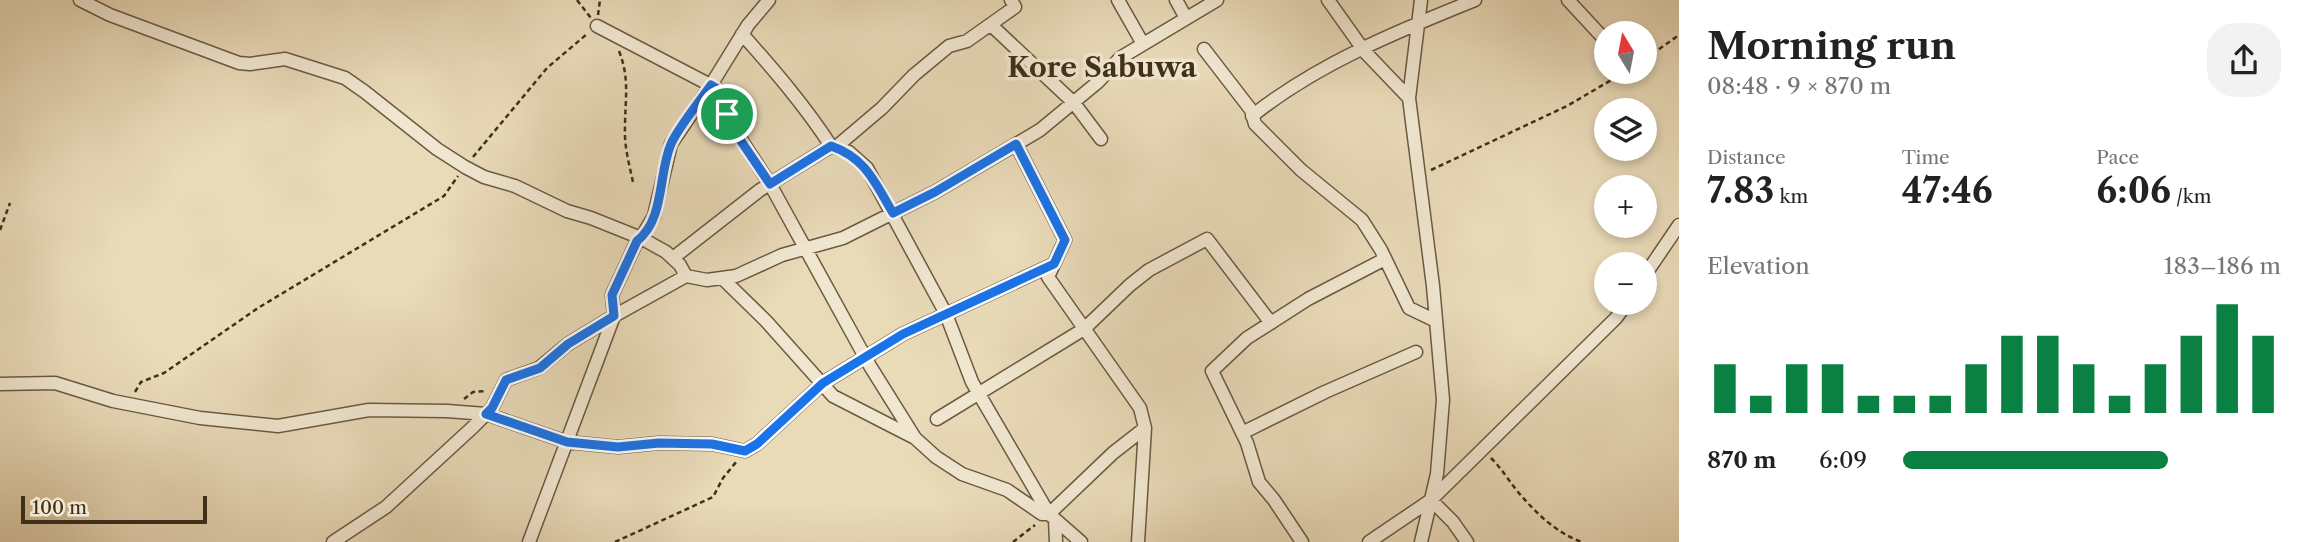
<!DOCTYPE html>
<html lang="en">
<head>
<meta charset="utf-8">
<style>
  :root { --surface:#fff; --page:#f2f2f2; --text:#222; --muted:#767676; --accent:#0b8043 }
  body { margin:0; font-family:"Libre Caslon Text",serif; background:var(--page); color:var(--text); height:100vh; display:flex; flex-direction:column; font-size:26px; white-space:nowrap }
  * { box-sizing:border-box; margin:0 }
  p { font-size:23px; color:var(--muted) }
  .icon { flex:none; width:38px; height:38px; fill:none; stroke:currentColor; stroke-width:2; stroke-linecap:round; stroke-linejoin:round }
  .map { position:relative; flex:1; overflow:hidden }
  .details { display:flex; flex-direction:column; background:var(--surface); width:630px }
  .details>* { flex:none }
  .needle { width:46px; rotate:350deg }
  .tools { position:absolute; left:1594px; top:21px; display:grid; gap:14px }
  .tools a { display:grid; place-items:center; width:63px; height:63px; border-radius:50%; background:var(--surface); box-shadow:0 4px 10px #0003; font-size:35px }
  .scale { position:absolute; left:21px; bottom:18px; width:186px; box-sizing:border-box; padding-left:7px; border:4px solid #402f19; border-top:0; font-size:19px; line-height:24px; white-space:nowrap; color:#402f19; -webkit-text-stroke:5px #f1e7d1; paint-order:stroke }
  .pin { position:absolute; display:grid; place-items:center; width:60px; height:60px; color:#fff; margin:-30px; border:4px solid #fff; border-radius:50%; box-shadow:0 2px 7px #0007 }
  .round { display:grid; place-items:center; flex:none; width:74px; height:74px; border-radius:28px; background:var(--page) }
  .headline { display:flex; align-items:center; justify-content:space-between; height:119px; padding:0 28px }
  h1 { font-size:38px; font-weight:800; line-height:52px }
  .metrics { display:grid; grid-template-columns:repeat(3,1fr); gap:10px; height:119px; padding:7px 28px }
  .metrics div { display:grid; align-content:center }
  .metrics b { font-size:35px; font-weight:800 }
  .metrics small { font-size:19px; font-weight:400 }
  .metrics p { font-size:19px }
  .chart { height:196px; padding:14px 28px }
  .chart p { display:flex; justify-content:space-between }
  .chart svg { width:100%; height:126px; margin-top:7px; stroke:var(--accent); stroke-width:6 }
  ul { padding:0 28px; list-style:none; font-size:23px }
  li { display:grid; grid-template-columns:112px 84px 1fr; align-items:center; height:52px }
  li i { height:18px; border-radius:9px; background:var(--accent) }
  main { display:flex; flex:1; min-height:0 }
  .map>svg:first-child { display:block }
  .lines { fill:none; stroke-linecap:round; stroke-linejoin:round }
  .minor-casing { stroke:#6a5a41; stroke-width:15 }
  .path { stroke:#402f19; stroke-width:2.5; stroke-dasharray:5 3.5; stroke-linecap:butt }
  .minor { stroke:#f1e7d1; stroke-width:12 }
  .route-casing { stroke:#fff; stroke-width:14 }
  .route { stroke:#1a73e8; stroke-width:9 }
  .labels { text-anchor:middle; stroke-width:7; stroke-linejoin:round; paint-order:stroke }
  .quarter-label { font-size:28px; font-weight:bold; fill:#402f19; stroke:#f1e7d1 }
</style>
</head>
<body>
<main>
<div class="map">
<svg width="1679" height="542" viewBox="0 0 1679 542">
  <rect width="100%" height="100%" fill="#e9dab8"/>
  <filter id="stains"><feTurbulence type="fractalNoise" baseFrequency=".00286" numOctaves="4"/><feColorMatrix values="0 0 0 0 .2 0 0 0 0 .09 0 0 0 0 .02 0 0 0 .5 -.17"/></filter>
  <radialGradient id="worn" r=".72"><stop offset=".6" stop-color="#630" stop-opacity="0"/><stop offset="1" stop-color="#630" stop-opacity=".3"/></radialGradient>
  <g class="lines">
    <defs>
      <path id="minor" d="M80,0L110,15L239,63L250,64L285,59L345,78L365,92L437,149L465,167L484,177L515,186L567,211L591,218L641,238L666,252L680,265L686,276L707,280L736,276L782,255L843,238L935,192L1040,130L1098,82L1120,58L1217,0
        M1118,0L1143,44
        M1176,0L1186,18
        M1328,0L1365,52L1409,98
        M1421,0L1409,98L1433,286L1443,400L1437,474L1421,542
        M1568,0L1606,41
        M991,25L1074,103L1101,139
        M597,26L716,88L742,141L770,184L870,366L915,438
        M742,34C774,70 805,106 831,146
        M1204,49L1251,110L1255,124L1301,170L1362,220L1381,250L1409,308L1436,321
        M1252,116C1317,64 1398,31 1475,0
        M1016,144L1065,240L1048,277L1140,408L1145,428L1138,542
        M836,147L882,108L914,75L949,46L967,41L1015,7L1011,0
        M673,258L760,190L831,146L849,152L867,168L946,314L972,382L1049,514L1081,542
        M1645,275L1679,225
        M722,278L766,321L833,396L915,438L936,457L962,474L1007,490L1042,514H1049L1113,453L1145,428
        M0,384L55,383L113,401L200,418L278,426L369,410L447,411L486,414L567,442L618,447L659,443L712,444L745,451L757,444L823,383L903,334L1054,264
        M937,419L1084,329L1130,285L1149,270L1207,239L1271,323
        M1242,433L1325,392L1416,352
        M1431,500L1453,522L1467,542
        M1055,520L1056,542
        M333,542L386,507L473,427L492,408L506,380L539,368L568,344L614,316L612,295L637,241L641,238L654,216L671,144L711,85L748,25L769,0
        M529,542L614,316L686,276
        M1302,542L1274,500L1259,482L1247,443L1212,371L1247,338L1308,299L1385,259
        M1369,542L1431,500L1616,318L1627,303"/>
    </defs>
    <use href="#minor" class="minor-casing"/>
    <path class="path" d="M577,0L591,18
      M598,15L600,0
      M619,51C630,79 625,99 625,127C624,145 629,164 633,182
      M1645,59L1679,35
      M473,157L547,68L587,34
      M1431,170L1567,106L1625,72
      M0,230L10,203
      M135,392L141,382L164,373L258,308L444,196L458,176
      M464,399L473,392L486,391
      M1491,458C1502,469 1509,481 1518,492C1536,513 1556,533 1582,542
      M615,542L713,497L723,478L737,461
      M1013,542L1035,525"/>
    <use href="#minor" class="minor"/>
  </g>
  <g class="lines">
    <defs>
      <path id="route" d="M711,85L716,88L741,141L770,184L831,146C866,158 875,183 893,213L935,192L1016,144L1065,240L1054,264L903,334L823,383L757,444L745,451L712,444L659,443L618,447L567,442L486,414L492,408L506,380L540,368L568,344L614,316L612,295L637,241C665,219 658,174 671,144C678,128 700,101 711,85Z"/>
    </defs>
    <use href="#route" class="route-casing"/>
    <use href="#route" class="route"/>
  </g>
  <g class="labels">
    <g class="quarter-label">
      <text x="1102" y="77">Kore Sabuwa</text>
    </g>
  </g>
  <rect width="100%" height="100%" filter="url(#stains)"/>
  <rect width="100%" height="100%" fill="url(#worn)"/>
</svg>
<div class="tools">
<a><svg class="needle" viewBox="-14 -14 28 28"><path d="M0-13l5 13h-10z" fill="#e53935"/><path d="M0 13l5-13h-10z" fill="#767676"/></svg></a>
<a><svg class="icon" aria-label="layers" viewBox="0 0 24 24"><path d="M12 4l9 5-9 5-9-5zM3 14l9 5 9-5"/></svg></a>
<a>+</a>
<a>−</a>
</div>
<div class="scale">100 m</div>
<div class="pin" style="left:727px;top:114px;background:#1e9e55"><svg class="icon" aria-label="arrive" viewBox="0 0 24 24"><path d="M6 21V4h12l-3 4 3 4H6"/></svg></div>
</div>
<section class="details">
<div class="headline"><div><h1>Morning run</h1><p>08:48 · 9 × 870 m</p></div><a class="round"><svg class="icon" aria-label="share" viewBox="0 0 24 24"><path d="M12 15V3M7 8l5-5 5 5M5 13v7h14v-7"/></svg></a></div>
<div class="metrics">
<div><p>Distance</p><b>7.83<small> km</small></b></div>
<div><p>Time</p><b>47:46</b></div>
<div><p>Pace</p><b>6:06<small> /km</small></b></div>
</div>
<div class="chart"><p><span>Elevation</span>183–186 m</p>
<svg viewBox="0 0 160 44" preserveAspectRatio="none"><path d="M5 44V27M15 44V38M25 44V27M35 44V27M45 44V38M55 44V38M65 44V38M75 44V27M85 44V17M95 44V17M105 44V27M115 44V38M125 44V27M135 44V17M145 44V6M155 44V17"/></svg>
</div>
<ul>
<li><b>870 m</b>6:09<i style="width:70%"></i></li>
</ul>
</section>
</main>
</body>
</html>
